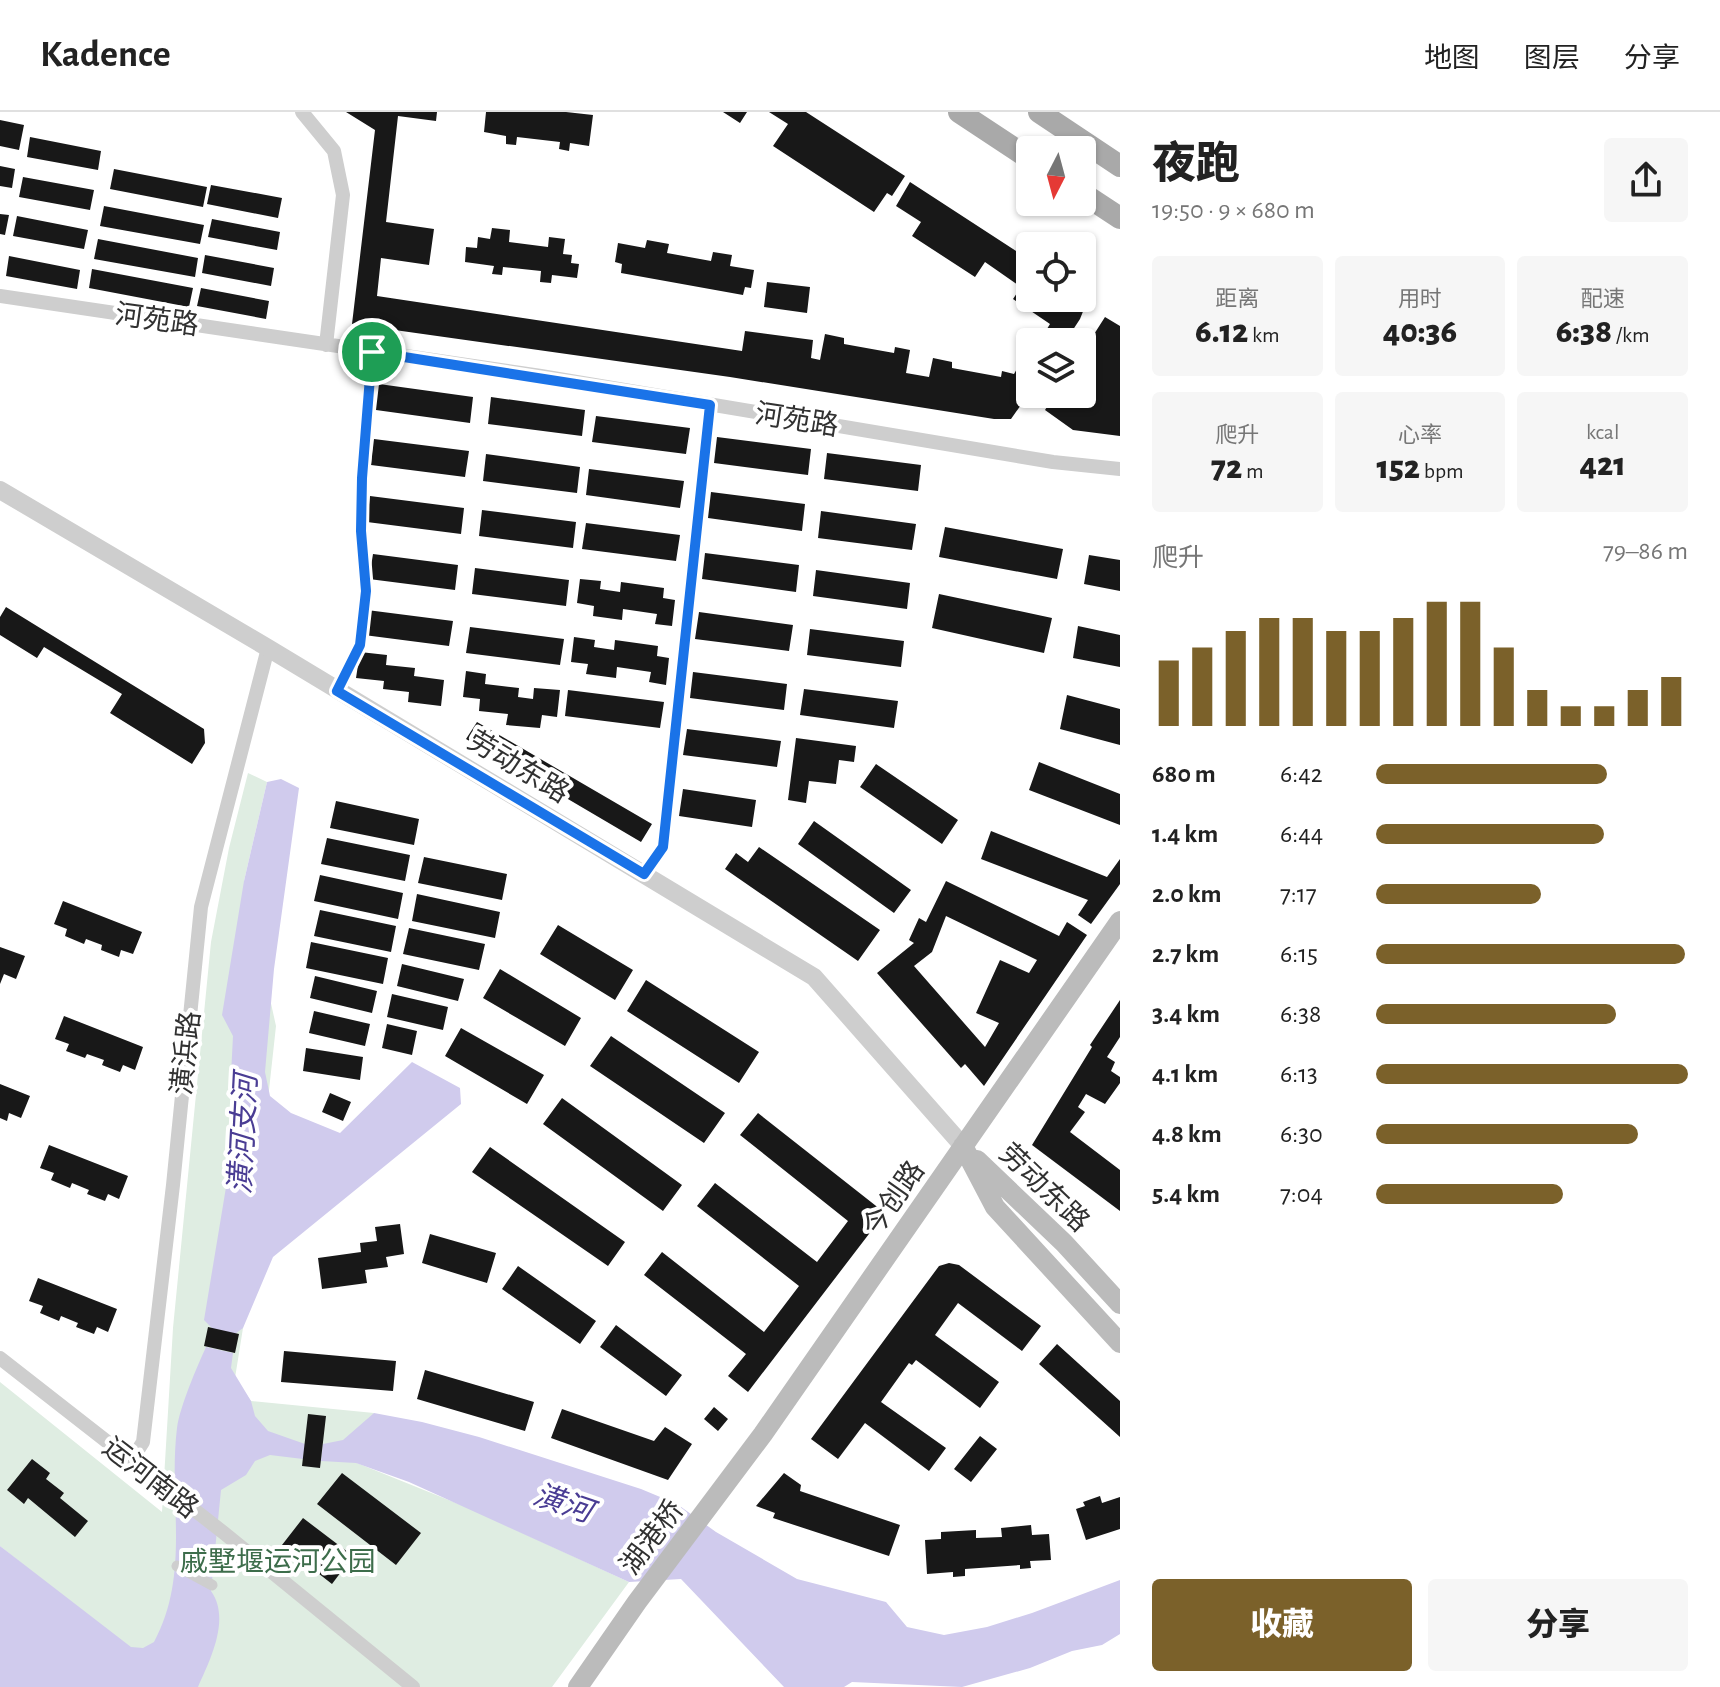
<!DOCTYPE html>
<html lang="zh">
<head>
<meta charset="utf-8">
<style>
  :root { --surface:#fff; --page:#f6f6f6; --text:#222; --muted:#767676; --line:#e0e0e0; --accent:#7b612a }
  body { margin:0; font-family:"Alegreya Sans","Noto Sans SC",sans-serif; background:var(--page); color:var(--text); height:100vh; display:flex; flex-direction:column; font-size:30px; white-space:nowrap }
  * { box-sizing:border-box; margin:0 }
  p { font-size:26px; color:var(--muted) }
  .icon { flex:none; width:44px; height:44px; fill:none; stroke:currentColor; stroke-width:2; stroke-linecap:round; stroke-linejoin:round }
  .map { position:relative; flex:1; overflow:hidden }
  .panel { display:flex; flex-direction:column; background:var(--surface); width:600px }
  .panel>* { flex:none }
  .needle { width:52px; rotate:186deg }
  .fabs { position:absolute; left:1016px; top:24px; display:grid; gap:16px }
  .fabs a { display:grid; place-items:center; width:80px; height:80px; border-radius:8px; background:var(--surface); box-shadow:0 2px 6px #0004; font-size:40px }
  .pin { position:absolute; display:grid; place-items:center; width:68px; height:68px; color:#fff; margin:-34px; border:4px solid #fff; border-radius:50%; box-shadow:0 2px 8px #0007 }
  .round { display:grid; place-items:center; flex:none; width:84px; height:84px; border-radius:8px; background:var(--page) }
  .headline { display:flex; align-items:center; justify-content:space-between; height:136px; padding:0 32px }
  h1 { font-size:44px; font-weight:800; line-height:60px }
  .metrics { display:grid; grid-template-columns:repeat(3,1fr); gap:12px; height:136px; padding:8px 32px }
  .metrics div { display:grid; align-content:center; border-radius:8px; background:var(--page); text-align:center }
  .metrics b { font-size:34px; font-weight:800 }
  .metrics small { font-size:22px; font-weight:400 }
  .metrics p { font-size:22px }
  .chart { height:224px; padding:16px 32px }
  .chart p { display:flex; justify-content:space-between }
  .chart svg { width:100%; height:144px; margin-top:8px; stroke:var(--accent); stroke-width:6 }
  .cta { display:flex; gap:16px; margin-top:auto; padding:16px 32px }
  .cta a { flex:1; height:92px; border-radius:8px; background:var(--accent); color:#fff; font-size:32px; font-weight:800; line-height:92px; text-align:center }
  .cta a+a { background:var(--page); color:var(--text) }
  ul { padding:0 32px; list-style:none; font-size:26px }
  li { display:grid; grid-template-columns:128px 96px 1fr; align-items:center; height:60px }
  li i { height:20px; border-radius:10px; background:var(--accent) }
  header { display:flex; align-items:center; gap:48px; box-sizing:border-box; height:112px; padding:0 40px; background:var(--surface); border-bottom:2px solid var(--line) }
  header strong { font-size:38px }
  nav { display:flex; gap:44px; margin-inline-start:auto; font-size:28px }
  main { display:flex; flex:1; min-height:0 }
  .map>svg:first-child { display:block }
  .green { fill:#dfede2 }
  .water { fill:#d0cbed }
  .building { fill:#181818; fill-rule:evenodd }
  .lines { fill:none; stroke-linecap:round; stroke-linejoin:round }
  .pedestrian { stroke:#cecece; stroke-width:11 }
  .minor { stroke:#cecece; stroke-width:14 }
  .tertiary { stroke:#cecece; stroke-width:18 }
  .secondary { stroke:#bbb; stroke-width:20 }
  .primary { stroke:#a9a9a9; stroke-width:22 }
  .route-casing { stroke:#fff; stroke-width:16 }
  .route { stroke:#1a73e8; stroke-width:10 }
  .labels { text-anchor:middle; stroke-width:8; stroke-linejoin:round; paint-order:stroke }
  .street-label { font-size:28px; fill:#313131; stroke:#fff }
  .park-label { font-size:28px; fill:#3d6d4b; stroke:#fff }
  .water-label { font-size:30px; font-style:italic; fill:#4a3d94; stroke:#fff }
</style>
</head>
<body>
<header>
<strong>Kadence</strong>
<nav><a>地图</a><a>图层</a><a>分享</a></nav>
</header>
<main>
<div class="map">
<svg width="1120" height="1575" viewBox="0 0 1120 1575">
  <rect width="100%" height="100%" fill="#fff"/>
  <path class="green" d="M248,661L267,670L244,769L276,914L243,1216L235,1266L251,1289L374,1301L357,1351L466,1395L629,1470L552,1575H175L0,1434V1270L162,1400L173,1216L211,830L229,736Z"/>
  <path class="water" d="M281,667L299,676L274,857L265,960L270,984L291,1001L340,1021L412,950L460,976L461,992L273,1145L243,1216L235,1222L213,1217L204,1208L236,1015L230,982L233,924L222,903L244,769L267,670Z
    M206,1235L233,1241L231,1256L251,1289L255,1304L268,1319L305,1332L303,1347L270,1343L255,1349L246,1363L221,1378L211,1479C231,1507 210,1548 198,1575H0V1434L131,1535L143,1536L154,1530C191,1461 168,1389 177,1316C180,1294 197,1255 206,1235Z
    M374,1301L422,1310L479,1325L641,1377L677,1392L716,1420L797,1467L886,1490L907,1515L944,1523L987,1515L1032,1501L1120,1468V1522L1102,1533L1072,1539L1030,1556L962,1575L852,1570L844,1575H784L681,1467L629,1470L409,1370L356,1351L321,1349L323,1332L343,1328Z"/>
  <path class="building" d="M346,0H437L436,9L398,4L386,110L434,117L429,153L381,146L377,184L742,239L745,219L813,228L811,246L820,248L825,222L844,226V232L894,241L895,235L910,238L906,261L929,265L933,246L952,250V256L1001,265L1002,259L1014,262L1023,246L1030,252V280L1011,307H994L730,265L352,212L375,18Z
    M486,0H566L593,3L589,34L570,31L569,39L559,37L560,30L517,25L516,33L506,32V24L484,20Z
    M723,0H747L740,11Z
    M769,0H806L905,64L892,84L887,81L874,100L773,34L788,12Z
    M0,8L24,13L19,38L0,34Z
    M30,25L101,39L98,58L27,45Z
    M0,54L15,57L12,76L0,74Z
    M114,57L207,75L203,95L110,77Z
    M23,65L94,78L90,98L19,85Z
    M910,70L1030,148V186H1081L1084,197L1080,207L1065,230H1039L1050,212L1013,187L1021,175L985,150L975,165L912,124L921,110L896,94Z
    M211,73L282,86L278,106L207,92Z
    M104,94L204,113L200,132L100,114Z
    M0,102L9,103L5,123L0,122Z
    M17,104L88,118L84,137L13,124Z
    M212,107L280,120L277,138L208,125Z
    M492,116L510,118L509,130L548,135L549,125L565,127L563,142L572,143L571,151L579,152L577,166L552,163L551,171L540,170L541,159L503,155L502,163L492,162L494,154L465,150L466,135L477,136L478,125L490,127Z
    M98,127L198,146L195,165L94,147Z
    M647,128L669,132L667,141L711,149L713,140L732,143L730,154L754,158L751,176L745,175L743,183L621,161L622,152L615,150L618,131L645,136Z
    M205,143L274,156L271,174L202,161Z
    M9,144L80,158L77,177L6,164Z
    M92,157L193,176L189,195L89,176Z
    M767,170L810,175L807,201L764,195Z
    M201,176L269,189L266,207L197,194Z
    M1105,205L1120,214V324L1073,318L1045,298L1055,282H1082V241Z
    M379,272L473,285L470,311L376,298Z
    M491,285L585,298L582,324L488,312Z
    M596,304L690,316L686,342L592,330Z
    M717,325L811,337L808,363L714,351Z
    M374,327L469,339L465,365L371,353Z
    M827,341L921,353L918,379L824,367Z
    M486,342L580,355L577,381L483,369Z
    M589,357L684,369L680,396L586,383Z
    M711,380L805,392L802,419L708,406Z
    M370,384L464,396L461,422L367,410Z
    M482,398L576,410L573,436L479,424Z
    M821,399L916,412L912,438L818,426Z
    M586,411L680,423L676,449L582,437Z
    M945,415L1063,437L1057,467L939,445Z
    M705,441L799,453L796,480L702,467Z
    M373,442L458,453L455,478L369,467Z
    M1089,443L1120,448V479L1084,472Z
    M475,456L569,468L566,494L472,482Z
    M816,458L910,471L907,497L813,484Z
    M580,467L601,469L600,477L620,480L621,470L664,476L663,486L675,488L672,514L655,512L657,502L623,497L622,508L593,504L594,494L577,491Z
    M939,482L1052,506L1044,541L932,516Z
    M6,495L204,617L205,631L192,652L110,601L122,582L44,535L37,546L0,523V505Z
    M367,498L453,509L449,534L364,523Z
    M699,500L793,513L789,539L695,527Z
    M1078,514L1120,523V555L1073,546Z
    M470,515L564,527L560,553L466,541Z
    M810,517L904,529L901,555L807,543Z
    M574,525L595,528L594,535L614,538L615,528L658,534L657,544L669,546L666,573L649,570L651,560L617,555L616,566L586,562L588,552L571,550Z
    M360,540L387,543L386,553L415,556L414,564L444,568L441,594L408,590L409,580L383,577L384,569L356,566Z
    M466,559L486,562L485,572L519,576L518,585L533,587L534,576L560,578L557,605L542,603L540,616L506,613L508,602L479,599L480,587L463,585Z
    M693,560L787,572L784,598L690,586Z
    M804,577L898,589L894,616L800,603Z
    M568,578L664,590L660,616L565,604Z
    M1067,583L1120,597V633L1060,617Z
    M477,610L652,712L641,730L466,627Z
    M687,617L781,629L777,655L683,643Z
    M796,626L856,634L854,650L839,648L836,672L809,669L806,691L788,688Z
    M1039,650L1120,682V713L1029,678Z
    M876,652L958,708L942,732L860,675Z
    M683,677L756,688L752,715L679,704Z
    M336,689L419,707L414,733L330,716Z
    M814,709L911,778L894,801L798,732Z
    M991,719L1107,765L1120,747V772L1091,812L1078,803L1088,788L981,747Z
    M327,726L410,743L405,769L321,752Z
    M759,735L880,818L858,849L725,757L736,741L748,750Z
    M424,745L507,762L502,788L418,771Z
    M320,763L403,781L398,807L314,789Z
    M946,769L1059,824L1067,810L1087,823L984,974L965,952L961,956L877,861L914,831L909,828L919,806L926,810ZM946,804L1037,848L1029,861L1000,848L976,901L999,911L985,935L914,854L932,840Z
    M417,782L500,800L495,826L412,809Z
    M63,789L142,820L133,842L121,838L119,845L101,838L102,833L86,827L84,832L65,824L67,817L54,812Z
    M320,798L396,814L391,840L314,824Z
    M558,813L633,858L615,888L540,842Z
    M409,816L485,832L479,858L403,842Z
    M311,830L388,846L383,872L306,856Z
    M0,835L25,844L16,867L4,862L0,872Z
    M402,852L464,867L458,889L397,874Z
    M500,857L581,906L565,934L483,886Z
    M315,864L377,879L372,901L310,886Z
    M646,868L759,940L739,971L627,899Z
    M392,882L448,895L443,918L387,905Z
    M1120,888V925L1107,945L1115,950L1111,959L1120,965V971L1105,992L1086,982L1078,995L1085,1000L1070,1020L1120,1058V1099L1032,1033L1092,935L1090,933Z
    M314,899L370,912L365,934L309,921Z
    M64,904L143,935L135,958L123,953L120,960L102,953L104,948L87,942L85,946L66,939L69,932L55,927Z
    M387,912L417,919L412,943L382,936Z
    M461,916L544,963L527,992L445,944Z
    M611,924L725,1001L704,1031L590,954Z
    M306,936L363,945L360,968L303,959Z
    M0,972L30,984L21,1006L9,1001L7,1009L0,1006Z
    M330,981L351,990L343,1009L322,1000Z
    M562,986L682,1073L663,1099L543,1012Z
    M758,1001L885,1101L748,1280L728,1264L746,1242L644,1163L662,1140L764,1220L799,1174L697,1094L715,1071L817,1150L848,1109L740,1023Z
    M49,1033L128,1064L119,1087L108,1082L105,1089L87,1082L89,1078L72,1071L70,1076L51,1068L54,1061L40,1056Z
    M490,1035L625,1130L608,1154L472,1060Z
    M400,1112L404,1142L386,1145L388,1155L365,1158L367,1171L322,1177L318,1146L361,1140L360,1131L377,1129L375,1115Z
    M430,1122L496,1141L487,1171L422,1151Z
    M949,1151L959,1153L1041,1214L1022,1239L958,1191L935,1223L999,1270L980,1296L916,1248L912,1253L909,1251L881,1290L946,1336L929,1359L865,1311L838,1347L811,1327L939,1154Z
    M518,1154L596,1209L580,1232L502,1177Z
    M38,1166L117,1197L108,1220L97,1215L94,1222L76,1215L78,1211L61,1204L59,1209L40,1201L43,1194L29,1189Z
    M616,1213L682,1263L666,1284L600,1235Z
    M208,1215L239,1222L235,1241L204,1234Z
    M1057,1232L1120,1289V1325L1039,1252Z
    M284,1239L396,1249L393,1279L281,1270Z
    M425,1258L534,1290L525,1319L417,1287Z
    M714,1295L728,1307L718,1319L704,1307Z
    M562,1297L654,1329L665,1315L692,1332L668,1368L551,1326Z
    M308,1302L326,1304L320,1356L302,1354Z
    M980,1324L997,1337L971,1370L954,1357Z
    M32,1347L50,1361L46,1367L64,1381L60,1386L88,1409L75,1425L28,1386L24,1392L7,1378Z
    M342,1361L421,1421L396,1453L317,1392Z
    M784,1361L801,1373L800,1379L900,1413L889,1444L773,1406L775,1401L756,1394Z
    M1100,1384L1102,1391L1120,1385V1417L1086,1428L1076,1397L1085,1394L1083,1390Z
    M303,1406L353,1444L332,1472L282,1433Z
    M1031,1413L1032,1423L1049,1422L1051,1448L1030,1449L1031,1456L1020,1457V1453L965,1457V1464L953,1465V1460L927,1462L925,1428L941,1427V1420L976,1418V1426L1002,1425L1001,1416Z"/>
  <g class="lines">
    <path class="pedestrian" d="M177,1454L212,1473"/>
    <path class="minor" d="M302,0L334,39L343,83L326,233
      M0,184L541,264L1053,350L1120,357
      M337,579L360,533L366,479L361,419L362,366L372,240
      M644,762L663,735L710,293
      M0,1246L224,1421L413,1575
      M131,1349L143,1330L173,1073L201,795L268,536"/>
    <path class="tertiary" d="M0,378L268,536L814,865L963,1034"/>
    <path class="secondary" d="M963,1034L995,1095L1120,1231
      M977,1048L1064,1131L1120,1192
      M578,1575L637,1490L763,1322L1120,809"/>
    <path class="primary" d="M959,0L1030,47
      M1039,0L1120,54
      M1082,81L1120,106"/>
  </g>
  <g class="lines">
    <defs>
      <path id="route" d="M372,240L710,293L663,735L644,762L337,579L360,533L366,479L361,419L362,366Z"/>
    </defs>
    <use href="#route" class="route-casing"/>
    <use href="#route" class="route"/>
  </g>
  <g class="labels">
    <g class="street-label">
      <text transform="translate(157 207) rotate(8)" y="10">河苑路</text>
      <text transform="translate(797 307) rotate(9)" y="10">河苑路</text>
      <text transform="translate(519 654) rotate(31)" y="10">劳动东路</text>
      <text transform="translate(185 941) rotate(-84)" y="10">潢浜路</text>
      <text transform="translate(1045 1075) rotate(44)" y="10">劳动东路</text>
      <text transform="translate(893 1086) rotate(-55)" y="10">今创路</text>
      <text transform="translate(151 1365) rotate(38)" y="10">运河南路</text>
      <text transform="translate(651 1425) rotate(-53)" y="10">湖港桥</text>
    </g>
    <g class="park-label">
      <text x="278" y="1459">戚墅堰运河公园</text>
    </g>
    <g class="water-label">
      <text transform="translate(243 1022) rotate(-87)" y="10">潢河支河</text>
      <text transform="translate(563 1391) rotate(19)" y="10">潢河</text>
    </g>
  </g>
</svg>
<div class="fabs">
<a><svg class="needle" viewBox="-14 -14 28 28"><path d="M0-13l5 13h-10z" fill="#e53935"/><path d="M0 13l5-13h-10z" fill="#767676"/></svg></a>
<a><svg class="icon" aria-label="locate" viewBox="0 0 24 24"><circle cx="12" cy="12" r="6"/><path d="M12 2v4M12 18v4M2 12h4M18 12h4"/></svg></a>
<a><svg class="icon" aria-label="layers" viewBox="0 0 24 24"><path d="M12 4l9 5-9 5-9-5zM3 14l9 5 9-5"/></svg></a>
</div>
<div class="pin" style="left:372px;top:240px;background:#1e9e55"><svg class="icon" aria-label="arrive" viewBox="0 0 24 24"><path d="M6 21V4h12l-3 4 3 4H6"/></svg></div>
</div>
<section class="panel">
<div class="headline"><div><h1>夜跑</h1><p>19:50 · 9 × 680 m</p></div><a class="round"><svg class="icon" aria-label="share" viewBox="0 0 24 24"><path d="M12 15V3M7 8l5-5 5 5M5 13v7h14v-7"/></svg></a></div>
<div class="metrics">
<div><p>距离</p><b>6.12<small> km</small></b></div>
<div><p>用时</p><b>40:36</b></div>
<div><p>配速</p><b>6:38<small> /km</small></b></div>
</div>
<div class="metrics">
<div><p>爬升</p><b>72<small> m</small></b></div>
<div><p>心率</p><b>152<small> bpm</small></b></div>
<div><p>kcal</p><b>421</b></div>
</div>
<div class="chart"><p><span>爬升</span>79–86 m</p>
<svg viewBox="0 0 160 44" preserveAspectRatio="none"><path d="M5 44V24M15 44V20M25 44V15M35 44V11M45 44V11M55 44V15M65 44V15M75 44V11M85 44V6M95 44V6M105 44V20M115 44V33M125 44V38M135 44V38M145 44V33M155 44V29"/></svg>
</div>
<ul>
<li><b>680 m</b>6:42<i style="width:74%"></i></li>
<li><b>1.4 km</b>6:44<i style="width:73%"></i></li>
<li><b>2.0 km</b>7:17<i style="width:53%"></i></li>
<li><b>2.7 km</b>6:15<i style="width:99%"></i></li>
<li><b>3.4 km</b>6:38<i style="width:77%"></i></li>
<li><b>4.1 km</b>6:13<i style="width:100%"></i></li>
<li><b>4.8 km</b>6:30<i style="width:84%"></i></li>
<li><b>5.4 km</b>7:04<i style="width:60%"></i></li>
</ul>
<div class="cta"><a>收藏</a><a>分享</a></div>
</section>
</main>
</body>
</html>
